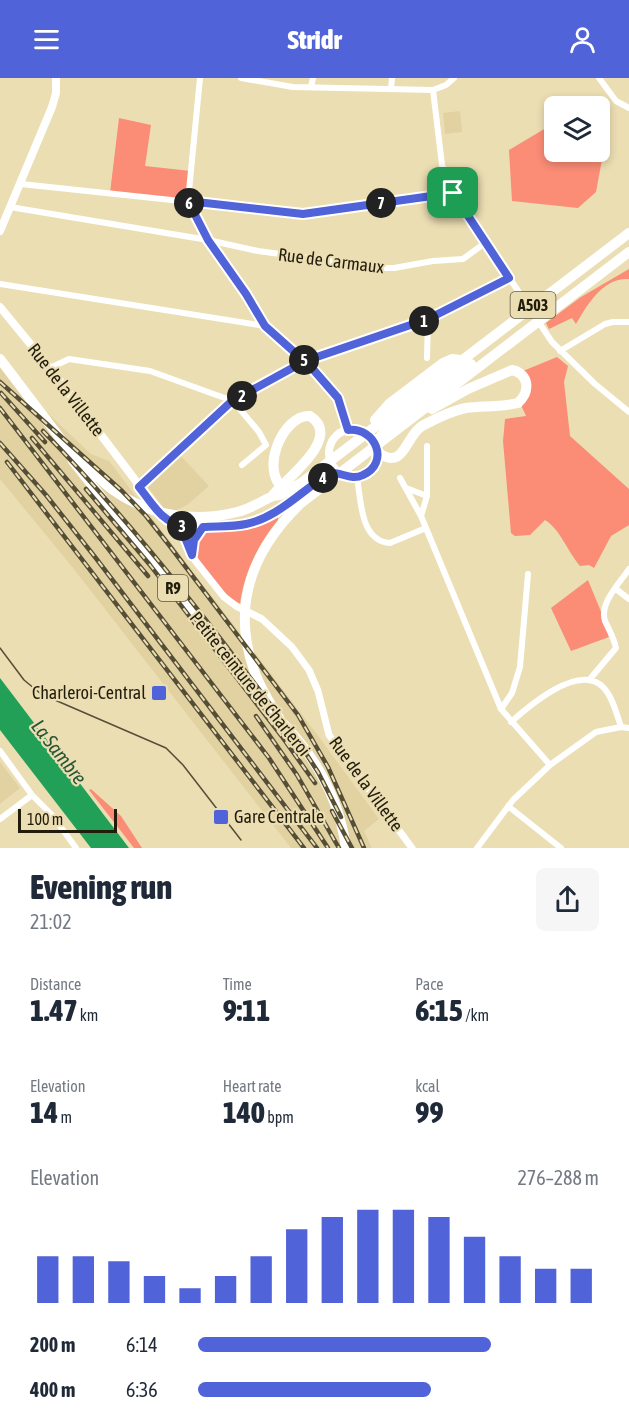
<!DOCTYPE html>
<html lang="en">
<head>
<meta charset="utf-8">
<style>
  :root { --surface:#fff; --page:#f6f6f7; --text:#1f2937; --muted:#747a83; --accent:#5063d9 }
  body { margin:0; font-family:"Asap Condensed",sans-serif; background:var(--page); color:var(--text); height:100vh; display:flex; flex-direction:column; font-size:22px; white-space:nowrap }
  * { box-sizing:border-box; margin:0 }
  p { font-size:20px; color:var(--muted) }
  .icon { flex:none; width:33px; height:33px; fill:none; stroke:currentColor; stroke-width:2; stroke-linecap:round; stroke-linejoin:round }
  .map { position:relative; height:770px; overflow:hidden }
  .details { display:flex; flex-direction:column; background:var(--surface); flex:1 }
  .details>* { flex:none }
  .controls { position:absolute; left:544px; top:18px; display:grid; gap:12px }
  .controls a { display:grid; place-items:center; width:66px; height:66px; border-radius:9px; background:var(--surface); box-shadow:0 3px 9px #0003; font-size:30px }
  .scale { position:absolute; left:18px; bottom:15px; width:99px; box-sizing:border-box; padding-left:6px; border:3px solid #211c0c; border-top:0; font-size:16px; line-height:21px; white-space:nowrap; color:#211c0c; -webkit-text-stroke:4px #ecdeb3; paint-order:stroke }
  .pin { position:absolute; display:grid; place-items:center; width:51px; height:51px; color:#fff; margin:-26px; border-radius:12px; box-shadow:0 3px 9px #0006 }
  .km { position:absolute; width:30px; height:30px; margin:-15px; border-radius:50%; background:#222; color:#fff; font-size:16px; line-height:30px; text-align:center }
  .round { display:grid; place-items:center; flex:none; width:63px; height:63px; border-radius:9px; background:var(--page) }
  .head { display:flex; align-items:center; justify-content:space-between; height:102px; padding:0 30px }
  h1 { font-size:33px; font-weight:800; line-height:45px }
  .stats { display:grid; grid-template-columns:repeat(3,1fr); gap:9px; height:102px; padding:6px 30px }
  .stats div { display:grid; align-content:center }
  .stats b { font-size:30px; font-weight:800 }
  .stats small { font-size:16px; font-weight:400 }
  .stats p { font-size:16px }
  .chart { height:168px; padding:12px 30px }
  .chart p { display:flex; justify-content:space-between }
  .chart svg { width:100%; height:108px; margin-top:6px; stroke:var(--accent); stroke-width:6 }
  ul { padding:0 30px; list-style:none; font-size:20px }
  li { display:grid; grid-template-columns:96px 72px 1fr; align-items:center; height:45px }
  li i { height:15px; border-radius:8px; background:var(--accent) }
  header { display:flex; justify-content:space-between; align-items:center; height:78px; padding:0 30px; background:var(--accent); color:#fff; font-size:27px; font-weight:800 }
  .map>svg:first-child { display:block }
  .built { fill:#e2d2a1 }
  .green { fill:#fb8c76 }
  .water { fill:#23a057 }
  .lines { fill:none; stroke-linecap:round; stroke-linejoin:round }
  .minor { stroke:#fff; stroke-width:6 }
  .tertiary { stroke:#fff; stroke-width:7 }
  .secondary { stroke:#fff; stroke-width:8 }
  .motorway { stroke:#fff; stroke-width:10 }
  .tram { stroke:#554e37; stroke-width:1.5 }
  .rail-casing { stroke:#554e37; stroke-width:4.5 }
  .rail { stroke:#ecdeb3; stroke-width:2; stroke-dasharray:7; stroke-linecap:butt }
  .route-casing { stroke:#fff; stroke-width:12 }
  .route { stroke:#5063d9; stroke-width:8 }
  .poi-dot { fill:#5063d9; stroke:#ecdeb3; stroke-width:2 }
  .labels { text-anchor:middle; stroke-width:4.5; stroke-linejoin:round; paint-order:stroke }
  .shield { fill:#ecdeb3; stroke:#5e563e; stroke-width:1.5 }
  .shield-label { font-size:16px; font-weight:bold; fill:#211c0c }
  .street-label { font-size:18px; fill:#211c0c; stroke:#ecdeb3 }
  .poi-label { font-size:18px; fill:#211c0c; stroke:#ecdeb3; text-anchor:end }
  .water-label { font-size:20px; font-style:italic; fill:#285536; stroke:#ecdeb3 }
</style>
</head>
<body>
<header><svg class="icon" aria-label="menu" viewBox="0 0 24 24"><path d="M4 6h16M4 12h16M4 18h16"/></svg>Stridr<svg class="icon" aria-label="person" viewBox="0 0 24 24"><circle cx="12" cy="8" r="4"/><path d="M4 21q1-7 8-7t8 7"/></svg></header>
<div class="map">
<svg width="629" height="770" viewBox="0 0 629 770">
  <rect width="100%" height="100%" fill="#ecdeb3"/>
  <path class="built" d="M460,33L462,54L445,56L443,35Z
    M0,285L19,308L91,376L109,383L319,659L379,741L364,753L372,770H291L73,490L0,401Z
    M180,377L209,408L187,427L169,436L147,408Z
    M0,684L20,710L0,726Z"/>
  <path class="green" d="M119,40L151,47L145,88L191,93L188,123L110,115Z
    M551,47L555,48V74H600V68L603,76L596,114L578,130L512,123L509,72Z
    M629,191V201C603,199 587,227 576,246L572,240L549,251L546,245L581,219Z
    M557,279L568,288L564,304L570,358L629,411V447L611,458L594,490L589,487L580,488C568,474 560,451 545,442L530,457L515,458L511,455L503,363L505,341L526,338L521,327C531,314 535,307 523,293Z
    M278,437V442C258,466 244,495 240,526C218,513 191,478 188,451H228Z
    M588,502L604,541L609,559L571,573L551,530Z
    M91,711L121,738L142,770H134L89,712Z"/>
  <path class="water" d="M0,600L129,770H91L0,652Z"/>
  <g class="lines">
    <path class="minor" d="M241,0L293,9L433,12L446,7L454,0
      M599,0L616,23L629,30
      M311,9L313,0
      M391,11L392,0
      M433,12L442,87L453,115L552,264L595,306L629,334
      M21,106L303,136L453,115
      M188,123L208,162L246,216L265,248L311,289L338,320L348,352
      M188,123L200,0
      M10,129L208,162L258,173L383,190H394L433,183L463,181L485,165
      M0,206L265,248
      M560,273L605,246L613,244H629
      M427,280L428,241
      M50,290L69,281L150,293L233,323L259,354L266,367L242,387
      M357,399C361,422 360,463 390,465L426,450
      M400,400L421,438L501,631L550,687
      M139,409L233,323L305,283L428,241L509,200
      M406,410L427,418
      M421,438L427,418V368
      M616,511L629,521
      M590,601L616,570C614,560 609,552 605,543C599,525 620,505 629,491
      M501,631L512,615L520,589L528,496
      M511,644C530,627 580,584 604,610C613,620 617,637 621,649
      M0,673L32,717L52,737L76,770
      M508,728L561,770
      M0,741L32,717
      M477,770L513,722L550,687L596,654L621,649L629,650"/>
    <path class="tertiary" d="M184,448L186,465L194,481L224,519L236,528L262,541L292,569L309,592L318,613L329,657L412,770
      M192,475L194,462L203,449"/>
    <path class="secondary" d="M0,153L52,29L56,15V0
      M0,229L50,290L161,436L172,444L184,448L243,447L271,437L327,397L339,395
      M329 375a24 24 0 1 1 48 0a24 24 0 1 1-48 0Z"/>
    <path class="motorway" d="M0,281L69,372L73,383L263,624
      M375,342L389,326L443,285L452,281L461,282
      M377,363L390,346L471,286
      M69,372C86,383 97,401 113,412C150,438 195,445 237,434C250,431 260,424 271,419C279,415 272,419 280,417C288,414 297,407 304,403L629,155
      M377,374C405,394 405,358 422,348C435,341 451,333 466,330C483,328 501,329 518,325C530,314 530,296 512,292L468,311L432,331
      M273,417C284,402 344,360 310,338C283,335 254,400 291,415
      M278,640C314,676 339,719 346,770
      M282,645C272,628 260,611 254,592C231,527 253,471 301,425L629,174"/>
    <path class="tram" d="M0,570L24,602L41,616L166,670L183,687L241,762"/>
    <defs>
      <path id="rail" d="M0,304L122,413L146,438L169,467L298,637L328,689L364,770
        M1,315L45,364
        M0,330L269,680L328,770
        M43,353C138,451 222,560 303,671L318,694L341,739
        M32,360L148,498
        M0,365L46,417L95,479L317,770
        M7,384L304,770
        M86,411L150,487L283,660L315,705
        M256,638L297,697L339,770
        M332,733L352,770"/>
    </defs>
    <use href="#rail" class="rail-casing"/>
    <use href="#rail" class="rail"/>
  </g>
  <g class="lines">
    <defs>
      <path id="route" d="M453,115L509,200L428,241L305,283L232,323L139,409C152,425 162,445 184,448V457L192,477L194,462L203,449C217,448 233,449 246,446C280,439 302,411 331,395C342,394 351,403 363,397C390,385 376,349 348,352L338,320L311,289L265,248L246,216L208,162L188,123L303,136L453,115"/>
    </defs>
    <use href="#route" class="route-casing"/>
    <use href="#route" class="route"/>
  </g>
  <g class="poi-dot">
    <rect x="151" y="607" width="16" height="16" rx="3"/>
    <rect x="213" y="731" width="16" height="16" rx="3"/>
  </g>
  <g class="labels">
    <g class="shield">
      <rect x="510.5" y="214" width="45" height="26" rx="4.5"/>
      <rect x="158" y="497" width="30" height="26" rx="4.5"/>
    </g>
    <g class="shield-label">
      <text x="533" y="233">A503</text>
      <text x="173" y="516">R9</text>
    </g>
    <g class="street-label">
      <text transform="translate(331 183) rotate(7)" y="6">Rue de Carmaux</text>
      <text transform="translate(66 312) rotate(52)" y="6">Rue de la Villette</text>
      <text transform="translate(250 606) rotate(51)" y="6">Petite ceinture de Charleroi</text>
      <text transform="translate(366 706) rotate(54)" y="6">Rue de la Villette</text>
    </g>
    <g class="poi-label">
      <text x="146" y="621">Charleroi-Central</text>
      <text x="234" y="745" text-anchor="start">Gare Centrale</text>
    </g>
    <g class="water-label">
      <text transform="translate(59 674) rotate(52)" y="7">La Sambre</text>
    </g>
  </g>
</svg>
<div class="controls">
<a><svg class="icon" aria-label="layers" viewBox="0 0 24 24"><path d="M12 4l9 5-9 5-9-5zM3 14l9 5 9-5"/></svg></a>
</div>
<div class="scale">100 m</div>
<div class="pin" style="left:453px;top:115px;background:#1e9e55"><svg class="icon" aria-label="arrive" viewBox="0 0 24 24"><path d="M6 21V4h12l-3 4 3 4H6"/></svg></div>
<b class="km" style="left:424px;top:243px">1</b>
<b class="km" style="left:242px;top:318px">2</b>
<b class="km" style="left:182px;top:448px">3</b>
<b class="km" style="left:323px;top:400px">4</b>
<b class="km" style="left:304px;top:282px">5</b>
<b class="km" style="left:189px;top:125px">6</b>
<b class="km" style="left:381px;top:125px">7</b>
</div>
<section class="details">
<div class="head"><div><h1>Evening run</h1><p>21:02</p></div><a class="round"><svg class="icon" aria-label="share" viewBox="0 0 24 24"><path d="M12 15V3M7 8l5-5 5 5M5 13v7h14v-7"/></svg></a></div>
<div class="stats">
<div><p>Distance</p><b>1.47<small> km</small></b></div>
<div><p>Time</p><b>9:11</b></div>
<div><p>Pace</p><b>6:15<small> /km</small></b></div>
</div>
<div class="stats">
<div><p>Elevation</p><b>14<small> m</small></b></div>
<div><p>Heart rate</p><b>140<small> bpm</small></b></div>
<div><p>kcal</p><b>99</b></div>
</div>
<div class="chart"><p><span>Elevation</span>276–288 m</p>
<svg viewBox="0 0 160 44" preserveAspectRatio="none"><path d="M5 44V25M15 44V25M25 44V27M35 44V33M45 44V38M55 44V33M65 44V25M75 44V14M85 44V9M95 44V6M105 44V6M115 44V9M125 44V17M135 44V25M145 44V30M155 44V30"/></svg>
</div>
<ul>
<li><b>200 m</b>6:14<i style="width:73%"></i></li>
<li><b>400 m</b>6:36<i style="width:58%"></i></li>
</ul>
</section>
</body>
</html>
